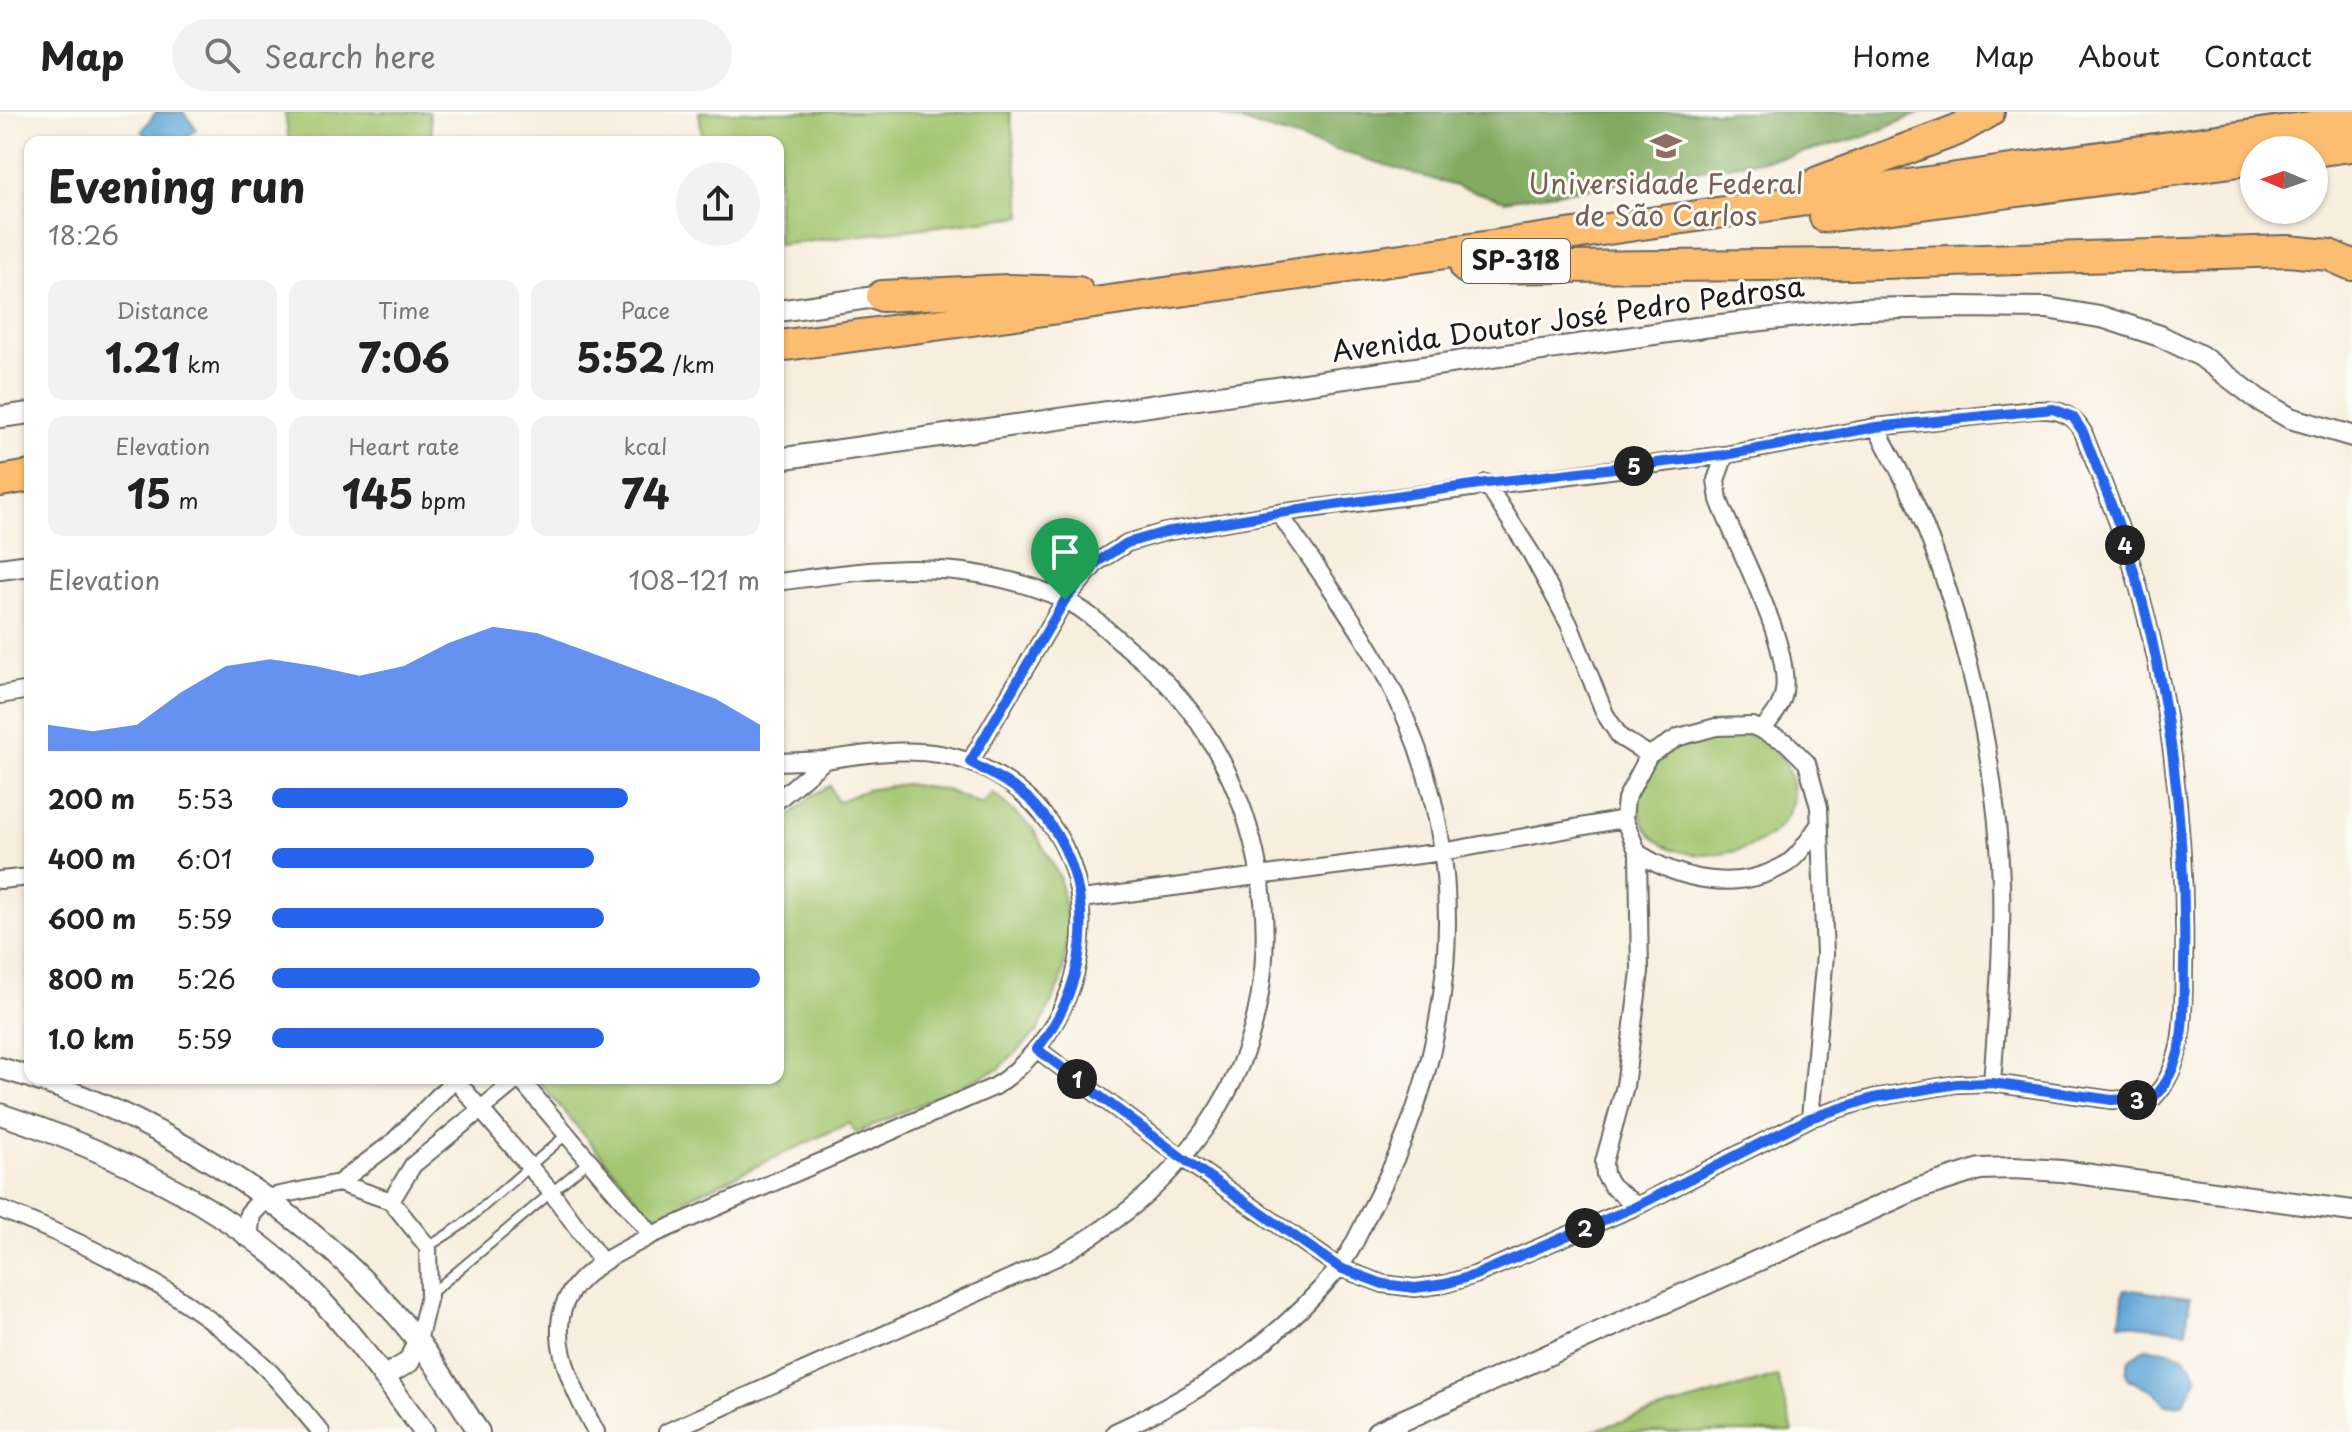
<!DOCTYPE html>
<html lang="en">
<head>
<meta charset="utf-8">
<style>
  :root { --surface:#fff; --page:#f2f2f2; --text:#222; --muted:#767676; --line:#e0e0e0; --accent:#2563eb }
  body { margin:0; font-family:"Playpen Sans",sans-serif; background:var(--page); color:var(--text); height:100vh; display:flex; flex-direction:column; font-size:30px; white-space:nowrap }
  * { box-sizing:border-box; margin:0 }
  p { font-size:26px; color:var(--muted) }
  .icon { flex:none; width:44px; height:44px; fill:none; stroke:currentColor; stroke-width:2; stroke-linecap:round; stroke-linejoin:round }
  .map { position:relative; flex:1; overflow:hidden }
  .details { position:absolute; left:24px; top:24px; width:760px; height:948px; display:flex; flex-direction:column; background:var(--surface); border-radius:16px; box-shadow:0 2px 6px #0004 }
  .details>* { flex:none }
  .needle { width:52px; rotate:272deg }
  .buttons { position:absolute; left:2240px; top:24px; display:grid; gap:16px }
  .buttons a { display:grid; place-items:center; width:88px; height:88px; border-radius:50%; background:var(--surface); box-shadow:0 2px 6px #0004; font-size:40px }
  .pin { position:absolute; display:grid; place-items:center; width:68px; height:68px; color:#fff; margin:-82px -34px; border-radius:50% 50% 50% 0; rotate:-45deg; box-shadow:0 0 8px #0007 }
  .pin .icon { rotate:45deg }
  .km { position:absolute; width:40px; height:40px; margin:-20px; border-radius:50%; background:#222; color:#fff; font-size:22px; line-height:40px; text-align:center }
  .round { display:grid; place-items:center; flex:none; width:84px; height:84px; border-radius:42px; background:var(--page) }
  .headline { display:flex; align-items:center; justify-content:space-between; height:136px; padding:0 24px }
  h1 { font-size:44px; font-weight:700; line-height:60px }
  .figures { display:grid; grid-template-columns:repeat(3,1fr); gap:12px; height:136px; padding:8px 24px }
  .figures div { display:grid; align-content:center; border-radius:16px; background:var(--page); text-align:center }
  .figures b { font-size:40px; font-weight:700 }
  .figures small { font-size:22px; font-weight:400 }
  .figures p { font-size:22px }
  .chart { height:224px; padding:16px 24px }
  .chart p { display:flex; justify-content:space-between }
  .chart svg { width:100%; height:144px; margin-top:8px; fill:var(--accent); opacity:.7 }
  ul { padding:0 24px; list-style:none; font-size:26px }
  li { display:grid; grid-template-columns:128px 96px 1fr; align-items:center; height:60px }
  li i { height:20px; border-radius:10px; background:var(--accent) }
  header { display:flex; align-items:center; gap:48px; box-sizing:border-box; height:112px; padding:0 40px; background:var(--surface); border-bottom:2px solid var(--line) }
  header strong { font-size:38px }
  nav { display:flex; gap:44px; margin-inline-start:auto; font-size:28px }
  .search { width:560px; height:72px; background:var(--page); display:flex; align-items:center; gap:20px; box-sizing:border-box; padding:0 28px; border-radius:44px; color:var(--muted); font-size:30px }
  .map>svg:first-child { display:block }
  .green { fill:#a2c56e; stroke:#5f7045; stroke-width:2 }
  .forest { fill:#81aa61; stroke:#4e633e; stroke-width:2 }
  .water { fill:#5fa5d5; stroke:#3e6078; stroke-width:2 }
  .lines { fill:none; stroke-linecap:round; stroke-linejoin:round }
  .service-casing { stroke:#696660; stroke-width:12 }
  .minor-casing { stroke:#696660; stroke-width:20 }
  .tertiary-casing { stroke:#696660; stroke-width:24 }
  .motorway-casing { stroke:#696660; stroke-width:34 }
  .service { stroke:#fff; stroke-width:8 }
  .minor { stroke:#fff; stroke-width:16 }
  .tertiary { stroke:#fff; stroke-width:20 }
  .motorway { stroke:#fdbd6f; stroke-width:30 }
  .route-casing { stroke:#fff; stroke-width:16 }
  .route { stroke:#2563eb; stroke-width:10 }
  .labels { text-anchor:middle; stroke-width:6; stroke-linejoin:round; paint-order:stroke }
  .shield { fill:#fdfcf7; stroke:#605f5e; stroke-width:2 }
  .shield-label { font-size:26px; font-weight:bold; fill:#1c1c1c }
  .education-label { font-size:28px; fill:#785e54; stroke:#fdfcf7 }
  .street-label { font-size:28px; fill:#1c1c1c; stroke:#fdfcf7 }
</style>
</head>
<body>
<header>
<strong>Map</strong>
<div class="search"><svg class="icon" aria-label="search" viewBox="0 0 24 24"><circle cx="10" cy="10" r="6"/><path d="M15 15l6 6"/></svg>Search here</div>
<nav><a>Home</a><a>Map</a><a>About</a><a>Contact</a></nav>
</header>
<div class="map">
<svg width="2352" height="1320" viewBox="0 0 2352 1320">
  <rect width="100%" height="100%" fill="#fdfcf7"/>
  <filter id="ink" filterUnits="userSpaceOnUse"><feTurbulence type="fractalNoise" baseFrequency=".0125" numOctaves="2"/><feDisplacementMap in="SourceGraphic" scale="16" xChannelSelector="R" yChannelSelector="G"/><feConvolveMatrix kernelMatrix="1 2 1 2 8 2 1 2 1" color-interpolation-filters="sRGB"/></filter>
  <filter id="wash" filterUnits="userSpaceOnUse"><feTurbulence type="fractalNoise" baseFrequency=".006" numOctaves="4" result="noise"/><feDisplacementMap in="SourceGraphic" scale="32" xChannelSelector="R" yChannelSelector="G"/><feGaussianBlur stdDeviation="1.8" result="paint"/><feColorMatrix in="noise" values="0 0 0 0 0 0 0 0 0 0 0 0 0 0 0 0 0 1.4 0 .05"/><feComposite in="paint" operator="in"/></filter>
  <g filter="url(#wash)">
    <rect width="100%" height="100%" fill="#f8eede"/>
    <path class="green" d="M285,0H429L433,30H289Z
      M699,0H1010L1022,104L778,133V30H703Z
      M1704,620C1739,621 1771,619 1787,656C1833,760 1587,785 1649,650Z
      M905,672L946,678L981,693L993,681L1033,717L1059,764L1069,817L1061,871L1038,919L999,957L856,1021L849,1011L686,1087L690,1099C673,1107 661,1106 646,1097L536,966H778V716L811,684L830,674L837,690L866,678Z
      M1777,1264L1793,1320H1586Z"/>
    <path class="forest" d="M1210,0H1923L1866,24L1785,45L1505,89Z"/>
    <path class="water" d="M156,0H183L196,17L183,30H154L142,19Z
      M2124,1177L2190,1186L2186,1219L2120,1211Z
      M2145,1236C2169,1237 2193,1241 2197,1268L2182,1292L2166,1293L2153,1278L2129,1268L2126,1260L2129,1247Z"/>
  </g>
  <g filter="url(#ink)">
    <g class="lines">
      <defs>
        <path id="service" d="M428,1135L462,1113L567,1022
          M429,1183L590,1048"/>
        <path id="minor" d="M1876,315C1889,341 1904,365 1915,391C1964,504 1997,647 2001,770C2003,837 1997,904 1992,971
          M1725,343L1716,368L1719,388C1737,436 1791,531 1784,580C1782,595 1772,605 1763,617
          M1486,371L1531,441L1569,512L1605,602L1620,625L1649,643
          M0,583L30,578
          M778,650L825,648L778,688
          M970,650L1065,488L1097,450L1127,431L1165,420L1279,401L1725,343L1876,315L2034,298C2057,297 2071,300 2083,320C2096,354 2110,388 2122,422C2168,558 2187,710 2184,853C2183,898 2187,951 2154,985L2112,988L1992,971L1957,972L1873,986L1810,1006L1637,1094L1475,1163L1445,1172L1415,1176L1383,1172L1340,1156L1181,1045L1037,937
          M1638,741C1680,768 1735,780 1781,755C1798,747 1808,728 1819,713
          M0,768L30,765
          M1082,787L1442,740L1624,707
          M454,966L552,1081L602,1150
          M519,966L652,1123
          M339,1071L393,1030L456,966
          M265,1086L339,1071L391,1089L428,1135L429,1184L418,1229
          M391,1089L413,1053L519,966
          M1637,1094L1612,1074L1605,1063L1604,1050L1625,974L1640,860L1638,741L1624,707L1626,687L1649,643L1679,625L1716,615L1753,614L1786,630L1807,651L1819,695L1825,843L1810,1006
          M0,1097C98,1136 189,1181 265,1255C285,1275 303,1299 321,1320
          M596,1320C574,1278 537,1213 579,1170C598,1149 627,1137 652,1123L996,974C1115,891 1113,706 969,650C924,632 871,641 825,648
          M667,1320L1057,1145C1123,1108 1169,1070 1212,1006C1308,861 1267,648 1135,542C1113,524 1088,498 1063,487C965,444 879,456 778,470
          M1115,1320C1200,1282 1277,1230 1337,1158C1353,1139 1363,1111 1375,1089C1453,941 1473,769 1408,612C1377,535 1325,469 1279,401"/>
        <path id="tertiary" d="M778,199L882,184
          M0,305L30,301
          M778,347L1703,215L1858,197L1958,195L2047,196L2105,206L2160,224L2201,244L2259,288L2290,306L2352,324
          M0,457L30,453
          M0,956L30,965
          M32,966C174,1012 325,1111 418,1229C440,1258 459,1290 479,1320
          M0,1002C113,1040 236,1097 319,1186C357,1227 391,1274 424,1320
          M247,1124L250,1102L265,1086
          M385,1264L409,1250L418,1229
          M1377,1320L1917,1077L1980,1057L2013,1056L2062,1059L2352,1099"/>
        <path id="motorway" d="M2314,39L2352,34
          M1818,70L1957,18L1989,0
          M1825,105L2254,47
          M1466,156L1849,152L2288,139L2329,143L2352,153
          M882,184L1007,178L1078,180
          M778,234C1303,165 1827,83 2352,9
          M0,369L30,364"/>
      </defs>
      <use href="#service" class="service-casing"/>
      <use href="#minor" class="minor-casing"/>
      <use href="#tertiary" class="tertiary-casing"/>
      <use href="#motorway" class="motorway-casing"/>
      <use href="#service" class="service"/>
      <use href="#minor" class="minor"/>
      <use href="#tertiary" class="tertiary"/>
      <use href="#motorway" class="motorway"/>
    </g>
  </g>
  <g class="lines" filter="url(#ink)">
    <defs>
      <path id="route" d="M2053,297L2073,305L2083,320C2096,354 2110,388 2122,422C2168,556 2187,713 2184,853C2183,898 2188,951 2154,985L2112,988L1992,971L1957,972L1873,986L1810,1006L1637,1094L1475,1163L1445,1172L1415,1176L1383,1172L1340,1156L1181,1045L1037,937C1094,866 1099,764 1036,694C1019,675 993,663 970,650L1065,488L1097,450L1127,431L1165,420L1279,401L1486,371L1725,343L1876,315Z"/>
    </defs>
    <use href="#route" class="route-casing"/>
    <use href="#route" class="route"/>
  </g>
  <defs>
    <symbol id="university-bare" viewBox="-9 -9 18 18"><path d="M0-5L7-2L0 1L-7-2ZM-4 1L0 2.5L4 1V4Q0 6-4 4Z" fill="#8d6e63" stroke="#fdfcf7" stroke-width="2.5" paint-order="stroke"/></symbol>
  </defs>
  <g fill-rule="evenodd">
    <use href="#university-bare" x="1644" y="12" width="44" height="44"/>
  </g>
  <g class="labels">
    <rect class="shield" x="1462" y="127" width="108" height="44" rx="6"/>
    <g class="shield-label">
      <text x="1516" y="158">SP-318</text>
    </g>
    <g class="education-label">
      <text x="1666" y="82">Universidade Federal<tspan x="1666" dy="32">de São Carlos</tspan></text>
    </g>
    <g class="street-label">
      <text transform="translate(1568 207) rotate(-8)" y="10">Avenida Doutor José Pedro Pedrosa</text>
    </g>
  </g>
</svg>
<div class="buttons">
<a><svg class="needle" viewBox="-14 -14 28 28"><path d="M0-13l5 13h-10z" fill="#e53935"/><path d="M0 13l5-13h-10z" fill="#767676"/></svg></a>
</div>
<div class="pin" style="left:1065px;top:488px;background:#1e9e55"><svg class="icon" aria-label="arrive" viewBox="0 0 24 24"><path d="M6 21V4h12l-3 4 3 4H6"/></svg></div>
<b class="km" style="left:1077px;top:967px">1</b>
<b class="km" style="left:1585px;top:1116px">2</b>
<b class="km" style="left:2137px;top:988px">3</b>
<b class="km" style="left:2125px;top:433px">4</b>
<b class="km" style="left:1634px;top:354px">5</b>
<section class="details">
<div class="headline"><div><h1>Evening run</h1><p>18:26</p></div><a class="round"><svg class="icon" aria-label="share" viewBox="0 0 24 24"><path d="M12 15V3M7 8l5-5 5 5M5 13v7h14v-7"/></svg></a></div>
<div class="figures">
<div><p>Distance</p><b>1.21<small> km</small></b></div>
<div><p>Time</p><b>7:06</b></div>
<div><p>Pace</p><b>5:52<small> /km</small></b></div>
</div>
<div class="figures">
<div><p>Elevation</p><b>15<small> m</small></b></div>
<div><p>Heart rate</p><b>145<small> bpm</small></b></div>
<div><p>kcal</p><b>74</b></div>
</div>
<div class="chart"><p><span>Elevation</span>108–121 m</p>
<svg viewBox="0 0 160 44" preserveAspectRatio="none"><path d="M0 44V36L10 38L20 36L30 26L40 18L50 16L60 18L70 21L80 18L90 11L100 6L110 8L120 13L130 18L140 23L150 28L160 36V44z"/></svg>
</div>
<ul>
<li><b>200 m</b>5:53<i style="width:73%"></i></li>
<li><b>400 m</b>6:01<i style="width:66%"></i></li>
<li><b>600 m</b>5:59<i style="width:68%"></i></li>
<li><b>800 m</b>5:26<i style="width:100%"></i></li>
<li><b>1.0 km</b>5:59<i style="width:68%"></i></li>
</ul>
</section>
</div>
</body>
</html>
